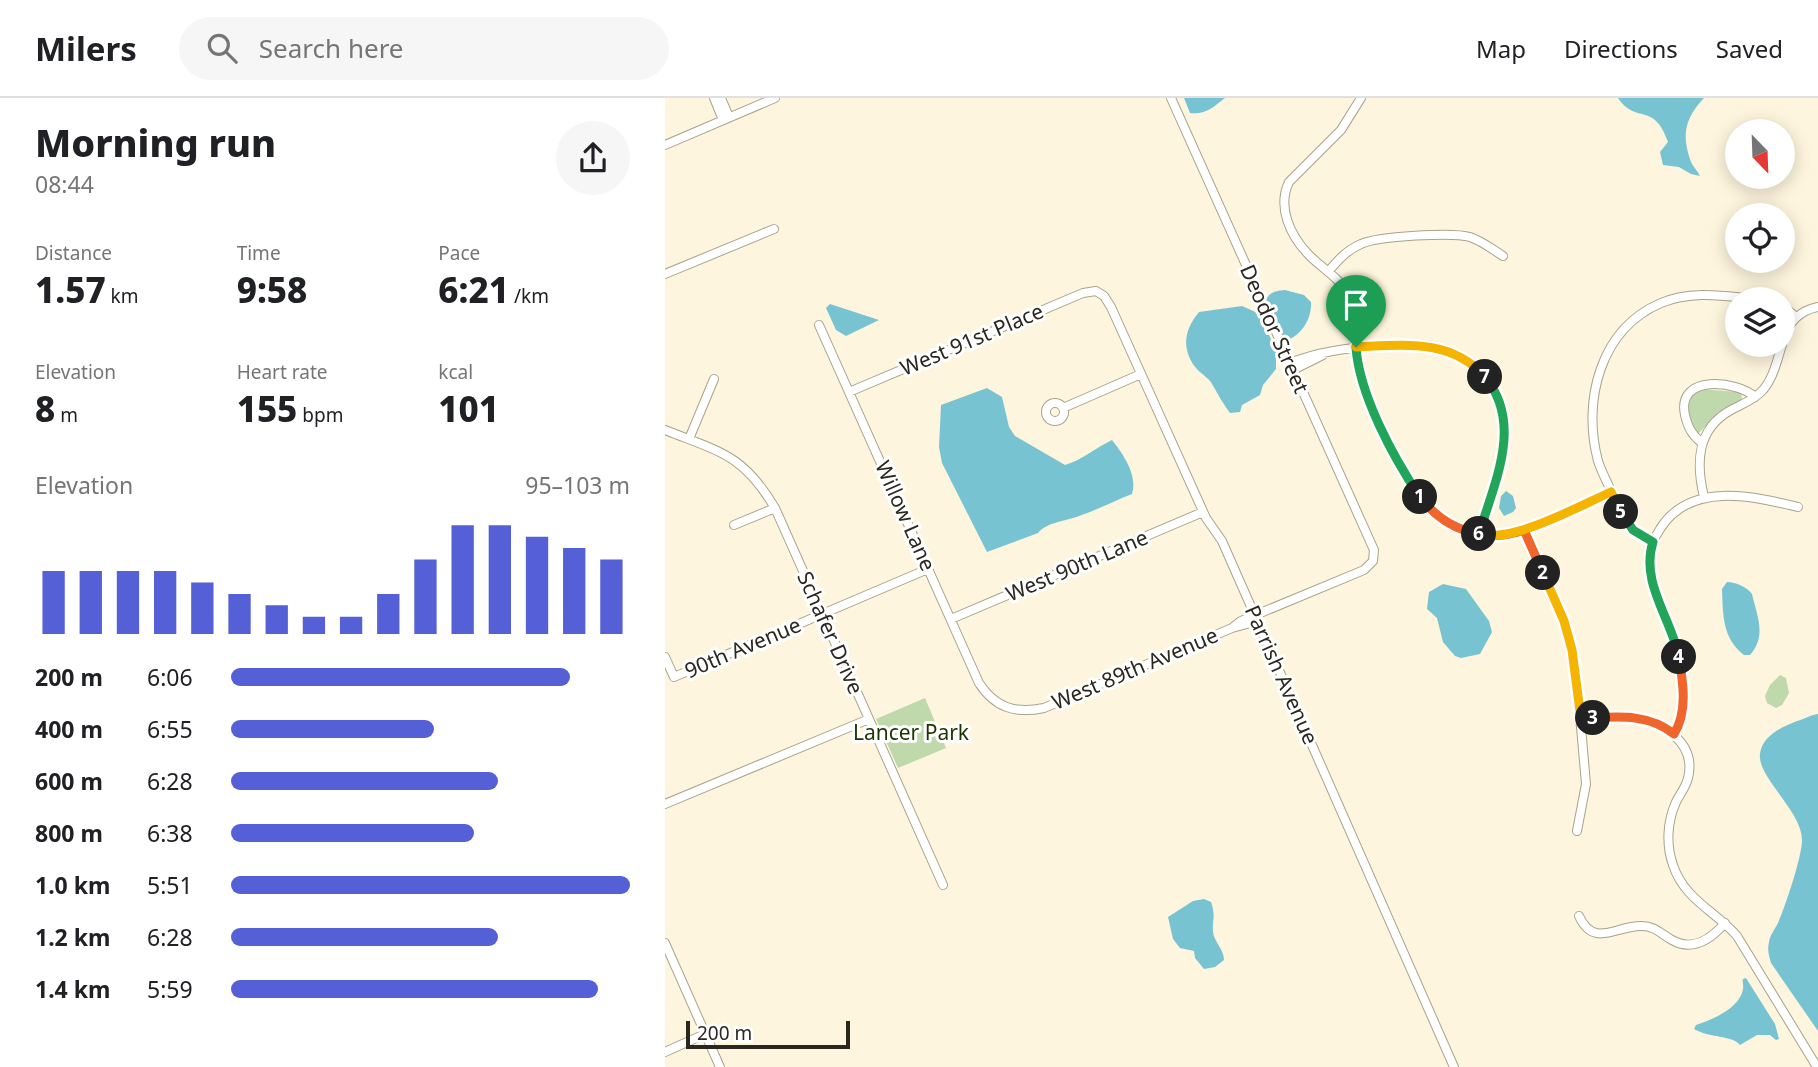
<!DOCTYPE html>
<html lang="en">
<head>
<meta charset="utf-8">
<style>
  :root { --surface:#fff; --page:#f6f6f6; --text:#202124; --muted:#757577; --line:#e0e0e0; --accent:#555fd6 }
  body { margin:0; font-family:"Noto Sans",sans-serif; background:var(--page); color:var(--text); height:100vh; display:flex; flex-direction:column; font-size:26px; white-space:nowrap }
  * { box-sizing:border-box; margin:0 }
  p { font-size:23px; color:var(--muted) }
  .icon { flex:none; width:38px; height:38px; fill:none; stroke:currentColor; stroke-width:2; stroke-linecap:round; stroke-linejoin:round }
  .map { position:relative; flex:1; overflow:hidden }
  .details { display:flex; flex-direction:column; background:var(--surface); width:665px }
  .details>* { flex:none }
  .needle { width:46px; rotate:157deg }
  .buttons { position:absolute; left:1060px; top:21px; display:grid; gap:14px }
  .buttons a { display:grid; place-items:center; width:70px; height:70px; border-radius:50%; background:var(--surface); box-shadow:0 4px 18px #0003; font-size:35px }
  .scale { position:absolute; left:21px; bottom:18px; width:164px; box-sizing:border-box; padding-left:7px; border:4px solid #2a271e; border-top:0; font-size:19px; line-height:24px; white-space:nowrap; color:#2a271e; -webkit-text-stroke:5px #fff; paint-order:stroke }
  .pin { position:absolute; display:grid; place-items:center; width:60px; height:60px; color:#fff; margin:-72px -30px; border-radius:50% 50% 50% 0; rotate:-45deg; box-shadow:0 0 7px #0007 }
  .pin .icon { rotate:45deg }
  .km { position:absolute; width:35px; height:35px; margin:-18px; border-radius:50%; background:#222; color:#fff; font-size:19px; line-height:35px; text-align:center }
  .round { display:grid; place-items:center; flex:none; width:74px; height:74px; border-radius:37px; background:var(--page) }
  .overview { display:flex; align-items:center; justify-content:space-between; height:119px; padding:0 35px }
  h1 { font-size:38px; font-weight:800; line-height:52px }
  .metrics { display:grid; grid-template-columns:repeat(3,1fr); gap:10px; height:119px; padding:7px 35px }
  .metrics div { display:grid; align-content:center }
  .metrics b { font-size:35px; font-weight:800 }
  .metrics small { font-size:19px; font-weight:400 }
  .metrics p { font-size:19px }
  .chart { height:196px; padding:14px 35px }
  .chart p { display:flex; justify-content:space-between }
  .chart svg { width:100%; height:126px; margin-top:7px; stroke:var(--accent); stroke-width:6 }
  ul { padding:0 35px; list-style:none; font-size:23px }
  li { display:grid; grid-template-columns:112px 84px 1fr; align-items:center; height:52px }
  li i { height:18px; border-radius:9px; background:var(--accent) }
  header { display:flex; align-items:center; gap:42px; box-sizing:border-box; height:98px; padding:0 35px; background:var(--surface); border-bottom:2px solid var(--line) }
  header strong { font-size:33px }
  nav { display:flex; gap:38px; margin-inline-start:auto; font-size:24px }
  .search { width:490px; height:63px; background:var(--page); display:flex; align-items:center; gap:18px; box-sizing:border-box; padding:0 24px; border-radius:38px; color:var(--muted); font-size:26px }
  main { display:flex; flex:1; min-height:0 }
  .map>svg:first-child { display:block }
  .green { fill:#bfd9ac }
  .water { fill:#78c3d2 }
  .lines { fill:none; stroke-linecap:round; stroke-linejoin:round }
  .minor-casing { stroke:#aaa28c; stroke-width:10 }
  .minor { stroke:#fff; stroke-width:8 }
  .split-1-casing { stroke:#fff; stroke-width:14 }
  .split-2-casing { stroke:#fff; stroke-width:14 }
  .split-3-casing { stroke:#fff; stroke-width:14 }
  .split-4-casing { stroke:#fff; stroke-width:14 }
  .split-5-casing { stroke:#fff; stroke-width:14 }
  .split-6-casing { stroke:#fff; stroke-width:14 }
  .split-7-casing { stroke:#fff; stroke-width:14 }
  .split-8-casing { stroke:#fff; stroke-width:14 }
  .split-1 { stroke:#22a559; stroke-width:9 }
  .split-2 { stroke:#f0652b; stroke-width:9 }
  .split-3 { stroke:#f5b400; stroke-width:9 }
  .split-4 { stroke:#f0652b; stroke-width:9 }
  .split-5 { stroke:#22a559; stroke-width:9 }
  .split-6 { stroke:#f5b400; stroke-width:9 }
  .split-7 { stroke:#22a559; stroke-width:9 }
  .split-8 { stroke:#f5b400; stroke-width:9 }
  .labels { text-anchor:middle; stroke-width:6; stroke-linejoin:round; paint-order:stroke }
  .street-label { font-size:21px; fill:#2a271e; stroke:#fff }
  .park-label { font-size:21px; fill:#1b3500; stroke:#fff }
</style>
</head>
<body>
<header>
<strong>Milers</strong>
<div class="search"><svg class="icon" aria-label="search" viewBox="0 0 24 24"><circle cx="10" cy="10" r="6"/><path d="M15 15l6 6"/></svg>Search here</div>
<nav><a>Map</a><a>Directions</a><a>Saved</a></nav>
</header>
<main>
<section class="details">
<div class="overview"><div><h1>Morning run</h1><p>08:44</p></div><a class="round"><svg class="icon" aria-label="share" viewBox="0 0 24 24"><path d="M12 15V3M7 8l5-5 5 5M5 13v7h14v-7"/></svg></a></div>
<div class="metrics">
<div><p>Distance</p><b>1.57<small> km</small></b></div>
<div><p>Time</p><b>9:58</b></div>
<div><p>Pace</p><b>6:21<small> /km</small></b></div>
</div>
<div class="metrics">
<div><p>Elevation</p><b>8<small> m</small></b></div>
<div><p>Heart rate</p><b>155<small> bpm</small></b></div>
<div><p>kcal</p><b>101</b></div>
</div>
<div class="chart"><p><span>Elevation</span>95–103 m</p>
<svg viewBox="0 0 160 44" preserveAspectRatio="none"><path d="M5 44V22M15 44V22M25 44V22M35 44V22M45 44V26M55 44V30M65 44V34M75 44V38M85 44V38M95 44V30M105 44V18M115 44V6M125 44V6M135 44V10M145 44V14M155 44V18"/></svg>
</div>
<ul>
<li><b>200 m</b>6:06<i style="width:85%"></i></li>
<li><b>400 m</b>6:55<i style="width:51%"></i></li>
<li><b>600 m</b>6:28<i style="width:67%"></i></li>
<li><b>800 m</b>6:38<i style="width:61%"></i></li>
<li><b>1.0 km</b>5:51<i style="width:100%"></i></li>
<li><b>1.2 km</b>6:28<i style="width:67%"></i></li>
<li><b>1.4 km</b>5:59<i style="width:92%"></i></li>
</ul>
</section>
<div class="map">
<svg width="1153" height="969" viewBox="0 0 1153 969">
  <rect width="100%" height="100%" fill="#fdf5dd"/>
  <path class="green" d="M1036,291L1073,294L1076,296L1077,301L1053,315L1034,335H1031C1023,324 1022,312 1024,299Z
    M1115,577L1121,580L1124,595L1117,607L1111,610L1102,605L1100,598L1105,587Z
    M260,600L281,650L233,670L211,621Z"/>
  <path class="water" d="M519,0H560C548,9 541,17 525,15Z
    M953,0H1039C1020,20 1016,37 1026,64C1028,69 1033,73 1035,78L1026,76L1014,69L998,67L995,54L1003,44C989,3 971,27 953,0Z
    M620,192L639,197L646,204C647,221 636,238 620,243L601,205C602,194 611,193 620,192Z
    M165,206L214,222L181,238L171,232L161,210Z
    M577,208L595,216L611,253V271L598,287L595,297L577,307L575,314L565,315C558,306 553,296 547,286C544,280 536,276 531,270C516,251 519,232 534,214Z
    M322,290L337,299L344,329L350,338L400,367C415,363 432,349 447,342C458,356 473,377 467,396C449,403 432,412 414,418C401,423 382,424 373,435L322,454L277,365L274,349L276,307Z
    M841,393L848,398L851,410L848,414L839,418L834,410L836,398Z
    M1062,484C1071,484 1082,489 1087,496C1092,518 1102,538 1085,557H1079C1057,540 1058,516 1057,491Z
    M778,486L801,491L824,523L827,534L815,556L796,560L790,558L778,544L772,520L762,511L764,494Z
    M1153,616V933L1106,865C1104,858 1102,852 1104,844C1105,837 1110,831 1113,825C1120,809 1137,759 1137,742C1137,713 1092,679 1095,656C1098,632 1129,625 1148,617Z
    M539,801L546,804C551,818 547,822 548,834C549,844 559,851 559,862L550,869L539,871L530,860L529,853L515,850L508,841L503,819L528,803Z
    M1081,880L1110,926L1114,941L1111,942L1105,937H1092L1075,947C1067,937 1044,940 1029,931L1031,927C1047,922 1075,910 1078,891C1079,888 1077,884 1078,881Z"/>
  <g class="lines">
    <defs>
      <path id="minor" d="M49,0L58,22
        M56,0L64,19
        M506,0L709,452L708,463L699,472L576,523L567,530L593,523
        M696,0L676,32L624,84C612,109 625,137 643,156C657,171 678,181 686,202C695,225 688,252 694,276C699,294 709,312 717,329C741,382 773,449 843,436C875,430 916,407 946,394
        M0,47L110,0
        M663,174C673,162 682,152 696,146C713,138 788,134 805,139C817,143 827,151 838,158
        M0,176L109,131
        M1118,208L1131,219
        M154,227L314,585C330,610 351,616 379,610L567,530
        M1118,242C1124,224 1134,213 1153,209
        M625,265C655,253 685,249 718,248C732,247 747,246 761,247C803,252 836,286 840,328C843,361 823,405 814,436
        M628,272L658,257
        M184,294L418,195L431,193L439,198L446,209L541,420L557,443L789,969
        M381 314a9 9 0 1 1 18 0a9 9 0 1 1-18 0Z
        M398,310L476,276
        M0,332C55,354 78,356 110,410L278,787
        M24,341L49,281
        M1037,345C1027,337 1023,330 1020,317C1011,275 1073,283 1090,299
        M1039,399C1031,366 1031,331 1066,312C1077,306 1089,302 1098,292C1109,279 1112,262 1117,247
        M69,427L110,410
        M859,432L899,523L911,572L921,686L912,733
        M988,444C966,435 958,418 948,397C943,386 937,375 933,363C917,303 935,231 996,205C1027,192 1059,198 1091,201
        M286,521L538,414
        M0,559L9,579L263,471
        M916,621C932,620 948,617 964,619C996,622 1032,644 1023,680C1021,689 1015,696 1011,704C1002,724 1001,747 1008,767C1019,801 1050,813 1072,838L1152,969
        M1009,636C1012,632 1015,627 1017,622C1024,601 1012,548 1005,527C998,511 988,494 985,477C983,461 986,444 995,431C1025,383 1087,398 1133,409
        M0,706L204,621
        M914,818C929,851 952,827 977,828C990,828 996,836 1007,842C1028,854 1046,841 1060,825
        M0,845L55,969
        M0,954L40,936"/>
    </defs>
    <use href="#minor" class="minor-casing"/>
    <use href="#minor" class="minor"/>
  </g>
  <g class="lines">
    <defs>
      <path id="split-1" d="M691,249C694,296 728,359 755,399"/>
      <path id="split-2" d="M755,399C780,432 820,446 859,432L878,475"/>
      <path id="split-3" d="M878,475L899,523L907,552L916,621L928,620"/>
      <path id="split-4" d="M928,620C957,618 985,617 1009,636C1023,614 1018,584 1014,559"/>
      <path id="split-5" d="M956,414L968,432L988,444C975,484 1006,520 1014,559"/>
      <path id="split-6" d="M814,436C846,446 914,408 946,394L956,414"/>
      <path id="split-7" d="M814,436C829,385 859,326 820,279"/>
      <path id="split-8" d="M691,249C738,247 786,240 820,279"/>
    </defs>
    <use href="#split-1" class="split-1-casing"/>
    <use href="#split-2" class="split-2-casing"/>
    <use href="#split-3" class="split-3-casing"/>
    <use href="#split-4" class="split-4-casing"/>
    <use href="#split-5" class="split-5-casing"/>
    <use href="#split-6" class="split-6-casing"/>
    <use href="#split-7" class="split-7-casing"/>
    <use href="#split-8" class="split-8-casing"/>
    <use href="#split-1" class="split-1"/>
    <use href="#split-2" class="split-2"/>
    <use href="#split-3" class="split-3"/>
    <use href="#split-4" class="split-4"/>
    <use href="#split-5" class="split-5"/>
    <use href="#split-6" class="split-6"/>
    <use href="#split-7" class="split-7"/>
    <use href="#split-8" class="split-8"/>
  </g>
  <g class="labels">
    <g class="street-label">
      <text transform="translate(609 231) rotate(66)" y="7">Deodor Street</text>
      <text transform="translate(307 242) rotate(-23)" y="7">West 91st Place</text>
      <text transform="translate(240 418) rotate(66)" y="7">Willow Lane</text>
      <text transform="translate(412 468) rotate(-23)" y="7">West 90th Lane</text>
      <text transform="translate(165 535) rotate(66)" y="7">Schafer Drive</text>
      <text transform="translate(78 550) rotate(-23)" y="7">90th Avenue</text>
      <text transform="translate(470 571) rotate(-23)" y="7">West 89th Avenue</text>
      <text transform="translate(616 577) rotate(66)" y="7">Parrish Avenue</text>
    </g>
    <g class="park-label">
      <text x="246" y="642">Lancer Park</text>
    </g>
  </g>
</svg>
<div class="buttons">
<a><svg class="needle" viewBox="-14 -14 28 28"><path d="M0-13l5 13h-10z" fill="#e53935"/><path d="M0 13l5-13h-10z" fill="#757577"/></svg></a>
<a><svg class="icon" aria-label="locate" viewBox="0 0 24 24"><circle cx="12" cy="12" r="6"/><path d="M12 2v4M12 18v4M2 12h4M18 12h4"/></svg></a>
<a><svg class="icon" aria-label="layers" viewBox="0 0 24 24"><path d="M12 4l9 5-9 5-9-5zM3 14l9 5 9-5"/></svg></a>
</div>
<div class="scale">200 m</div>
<div class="pin" style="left:691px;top:249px;background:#1e9e55"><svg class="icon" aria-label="arrive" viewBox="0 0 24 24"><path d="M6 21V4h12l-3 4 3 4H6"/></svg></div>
<b class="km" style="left:755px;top:399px">1</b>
<b class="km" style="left:878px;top:475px">2</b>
<b class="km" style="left:928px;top:620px">3</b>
<b class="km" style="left:1014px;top:559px">4</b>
<b class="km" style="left:956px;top:414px">5</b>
<b class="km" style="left:814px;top:436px">6</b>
<b class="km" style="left:820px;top:279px">7</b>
</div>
</main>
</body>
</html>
